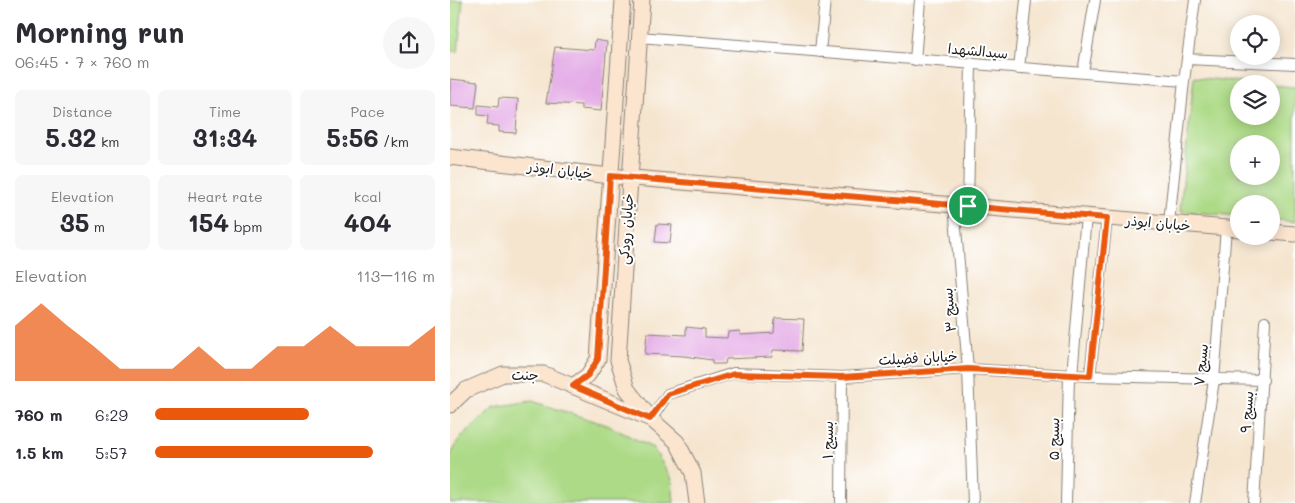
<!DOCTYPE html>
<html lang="en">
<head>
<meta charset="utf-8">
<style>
  :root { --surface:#fff; --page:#f7f7f7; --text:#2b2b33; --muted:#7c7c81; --accent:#ea580c }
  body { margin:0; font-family:Mali,"Playpen Sans Arabic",sans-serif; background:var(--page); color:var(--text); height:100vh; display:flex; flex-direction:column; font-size:19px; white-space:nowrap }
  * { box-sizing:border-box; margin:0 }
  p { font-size:16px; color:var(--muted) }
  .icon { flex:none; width:28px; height:28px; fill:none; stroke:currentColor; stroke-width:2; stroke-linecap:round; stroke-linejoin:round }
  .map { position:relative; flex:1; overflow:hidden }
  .drawer { display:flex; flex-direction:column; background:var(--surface); width:450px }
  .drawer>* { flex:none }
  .controls { position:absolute; left:780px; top:15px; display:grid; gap:10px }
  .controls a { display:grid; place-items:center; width:50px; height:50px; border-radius:50%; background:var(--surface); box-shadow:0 2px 12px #0003; font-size:25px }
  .pin { position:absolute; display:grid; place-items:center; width:42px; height:42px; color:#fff; margin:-21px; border:2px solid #fff; border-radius:50%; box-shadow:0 1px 5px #0007 }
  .round { display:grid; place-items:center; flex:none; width:52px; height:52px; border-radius:26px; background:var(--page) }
  .summary { display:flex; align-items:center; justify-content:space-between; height:85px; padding:0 15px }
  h1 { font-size:28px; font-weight:700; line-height:38px }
  .metrics { display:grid; grid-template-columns:repeat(3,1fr); gap:8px; height:85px; padding:5px 15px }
  .metrics div { display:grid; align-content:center; border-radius:8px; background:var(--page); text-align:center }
  .metrics b { font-size:25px; font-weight:700 }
  .metrics small { font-size:14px; font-weight:400 }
  .metrics p { font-size:14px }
  .chart { height:140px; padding:10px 15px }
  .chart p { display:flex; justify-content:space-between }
  .chart svg { width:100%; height:90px; margin-top:5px; fill:var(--accent); opacity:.7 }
  ul { padding:0 15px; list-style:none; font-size:16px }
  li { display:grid; grid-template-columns:80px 60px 1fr; align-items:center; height:38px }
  li i { height:12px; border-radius:6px; background:var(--accent) }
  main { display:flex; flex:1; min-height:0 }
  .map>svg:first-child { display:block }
  .green { fill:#adda87; stroke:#647b52; fill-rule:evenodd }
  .building { fill:#e4ace6 }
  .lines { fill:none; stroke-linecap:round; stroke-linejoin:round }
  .street-casing { stroke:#888076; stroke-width:12 }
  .secondary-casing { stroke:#888076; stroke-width:17 }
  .street { stroke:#fff; stroke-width:10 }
  .secondary { stroke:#fce5cf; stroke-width:15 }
  .route-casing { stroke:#fff; stroke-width:10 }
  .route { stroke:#ea580c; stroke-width:6 }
  .labels { text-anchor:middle; stroke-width:4; stroke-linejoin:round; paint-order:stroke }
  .street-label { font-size:14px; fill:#1c1c1c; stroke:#fff }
</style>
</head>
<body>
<main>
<section class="drawer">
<div class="summary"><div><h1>Morning run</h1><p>06:45 · 7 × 760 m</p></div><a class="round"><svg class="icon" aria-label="share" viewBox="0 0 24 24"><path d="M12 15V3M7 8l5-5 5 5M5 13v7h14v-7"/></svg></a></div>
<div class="metrics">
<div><p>Distance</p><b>5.32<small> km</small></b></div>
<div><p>Time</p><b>31:34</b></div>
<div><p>Pace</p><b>5:56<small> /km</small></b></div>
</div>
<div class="metrics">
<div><p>Elevation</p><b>35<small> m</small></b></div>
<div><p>Heart rate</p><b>154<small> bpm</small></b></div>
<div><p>kcal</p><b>404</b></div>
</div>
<div class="chart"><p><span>Elevation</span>113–116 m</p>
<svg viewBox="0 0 160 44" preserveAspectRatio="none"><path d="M0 44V17L10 6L20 17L30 27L40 38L50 38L60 38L70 27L80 38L90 38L100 27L110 27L120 17L130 27L140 27L150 27L160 17V44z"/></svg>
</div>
<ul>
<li><b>760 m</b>6:29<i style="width:55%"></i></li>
<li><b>1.5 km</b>5:57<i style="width:78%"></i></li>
</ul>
</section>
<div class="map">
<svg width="845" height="503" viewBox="0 0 845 503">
  <rect width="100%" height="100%" fill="#fff"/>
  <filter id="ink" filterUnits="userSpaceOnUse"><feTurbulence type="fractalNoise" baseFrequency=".02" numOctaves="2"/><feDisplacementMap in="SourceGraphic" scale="10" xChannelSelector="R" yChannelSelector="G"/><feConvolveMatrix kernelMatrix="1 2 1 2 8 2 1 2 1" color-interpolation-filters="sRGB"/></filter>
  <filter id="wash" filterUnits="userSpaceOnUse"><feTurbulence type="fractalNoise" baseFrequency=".0096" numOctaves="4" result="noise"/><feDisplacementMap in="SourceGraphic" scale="20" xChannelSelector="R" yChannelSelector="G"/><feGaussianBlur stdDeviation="1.12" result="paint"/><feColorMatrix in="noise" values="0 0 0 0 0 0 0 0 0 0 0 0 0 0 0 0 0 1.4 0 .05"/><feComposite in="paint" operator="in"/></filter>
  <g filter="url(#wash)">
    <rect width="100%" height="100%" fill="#f5e5cf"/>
    <path class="green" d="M0,0H13L8,52L0,51Z
      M744,77L810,84H789V116H821V85L845,87V222L821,219V204H789V216L730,211ZM789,144H821V176H789Z
      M82,401L157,425L203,448L222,479L224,503H0V457L10,438L44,407Z"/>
    <g id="blocks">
      <path class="building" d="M145,40L157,42L151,111L131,109V105L96,103L105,47L144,50Z
        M0,79L28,82L25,108L0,106Z
        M49,98L68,99L66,133L49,132V126L37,125L38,116L28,115V105L48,107Z
        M207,224L222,225L220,243L205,242Z
        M325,318L354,319L352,351L323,350L322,357L276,359L275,364H262V360L234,356L195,354L197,333L236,335V327L255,329V337L277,338L278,332L290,331V335L324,333Z"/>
    </g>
  </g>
  <g filter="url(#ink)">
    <use href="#blocks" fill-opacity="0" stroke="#888076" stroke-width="1"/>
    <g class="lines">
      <defs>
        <path id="street" d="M189,37L734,81L737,59L845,64
          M370,52L375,0
          M737,59L745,0
          M465,60L470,0
          M569,69L576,0
          M633,72L645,0
          M504,205L518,369L523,503
          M518,206L521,64
          M719,223L734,81
          M622,375L636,216
          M640,376L657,218
          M201,419L218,394L284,373L392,377L518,369L640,376L813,380
          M391,503L392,377
          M616,503L619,375
          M745,503L764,380L776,228
          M804,503L815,322"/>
        <path id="secondary" d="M192,0L168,360L177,389L201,419
          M0,157L160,176L789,229
          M821,232L845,234
          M123,386L138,375L148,359L173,0
          M0,405L16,390L53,374H94L201,419L227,442L243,473L247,503"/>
      </defs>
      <use href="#street" class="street-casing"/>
      <use href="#secondary" class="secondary-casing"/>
      <use href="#street" class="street"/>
      <use href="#secondary" class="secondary"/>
    </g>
  </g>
  <g class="lines" filter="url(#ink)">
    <defs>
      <path id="route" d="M160,176L657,218L640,376L518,369L392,377L284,374L218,394L200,419L123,386L138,375L148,359Z"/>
    </defs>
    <use href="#route" class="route-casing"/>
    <use href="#route" class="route"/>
  </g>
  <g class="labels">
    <g class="street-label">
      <text transform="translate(528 51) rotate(5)" y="5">سیدالشهدا</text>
      <text transform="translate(110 170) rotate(7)" y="5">خیابان ابوذر</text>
      <text transform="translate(708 223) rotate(5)" y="5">خیابان ابوذر</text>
      <text transform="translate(176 229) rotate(-86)" y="5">خیابان رودکی</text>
      <text transform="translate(499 310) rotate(-95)" y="5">بسیج ۳</text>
      <text transform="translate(468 358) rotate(-3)" y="5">خیابان فضیلت</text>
      <text transform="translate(751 365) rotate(-84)" y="5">بسیج ۷</text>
      <text x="75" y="380">جنت</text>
      <text transform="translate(797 412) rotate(-86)" y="5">بسیج ۹</text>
      <text transform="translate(604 439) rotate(-89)" y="5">بسیج ۵</text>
      <text transform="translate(378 440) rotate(-90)" y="5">بسیج ۱</text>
    </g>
  </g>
</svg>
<div class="controls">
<a><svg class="icon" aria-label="locate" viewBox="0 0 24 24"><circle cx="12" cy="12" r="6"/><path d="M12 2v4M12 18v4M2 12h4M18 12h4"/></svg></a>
<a><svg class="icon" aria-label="layers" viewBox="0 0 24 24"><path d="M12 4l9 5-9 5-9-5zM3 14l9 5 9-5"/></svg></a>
<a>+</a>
<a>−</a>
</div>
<div class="pin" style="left:518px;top:206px;background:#1e9e55"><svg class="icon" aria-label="arrive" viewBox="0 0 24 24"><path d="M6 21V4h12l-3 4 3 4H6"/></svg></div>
</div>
</main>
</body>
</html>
